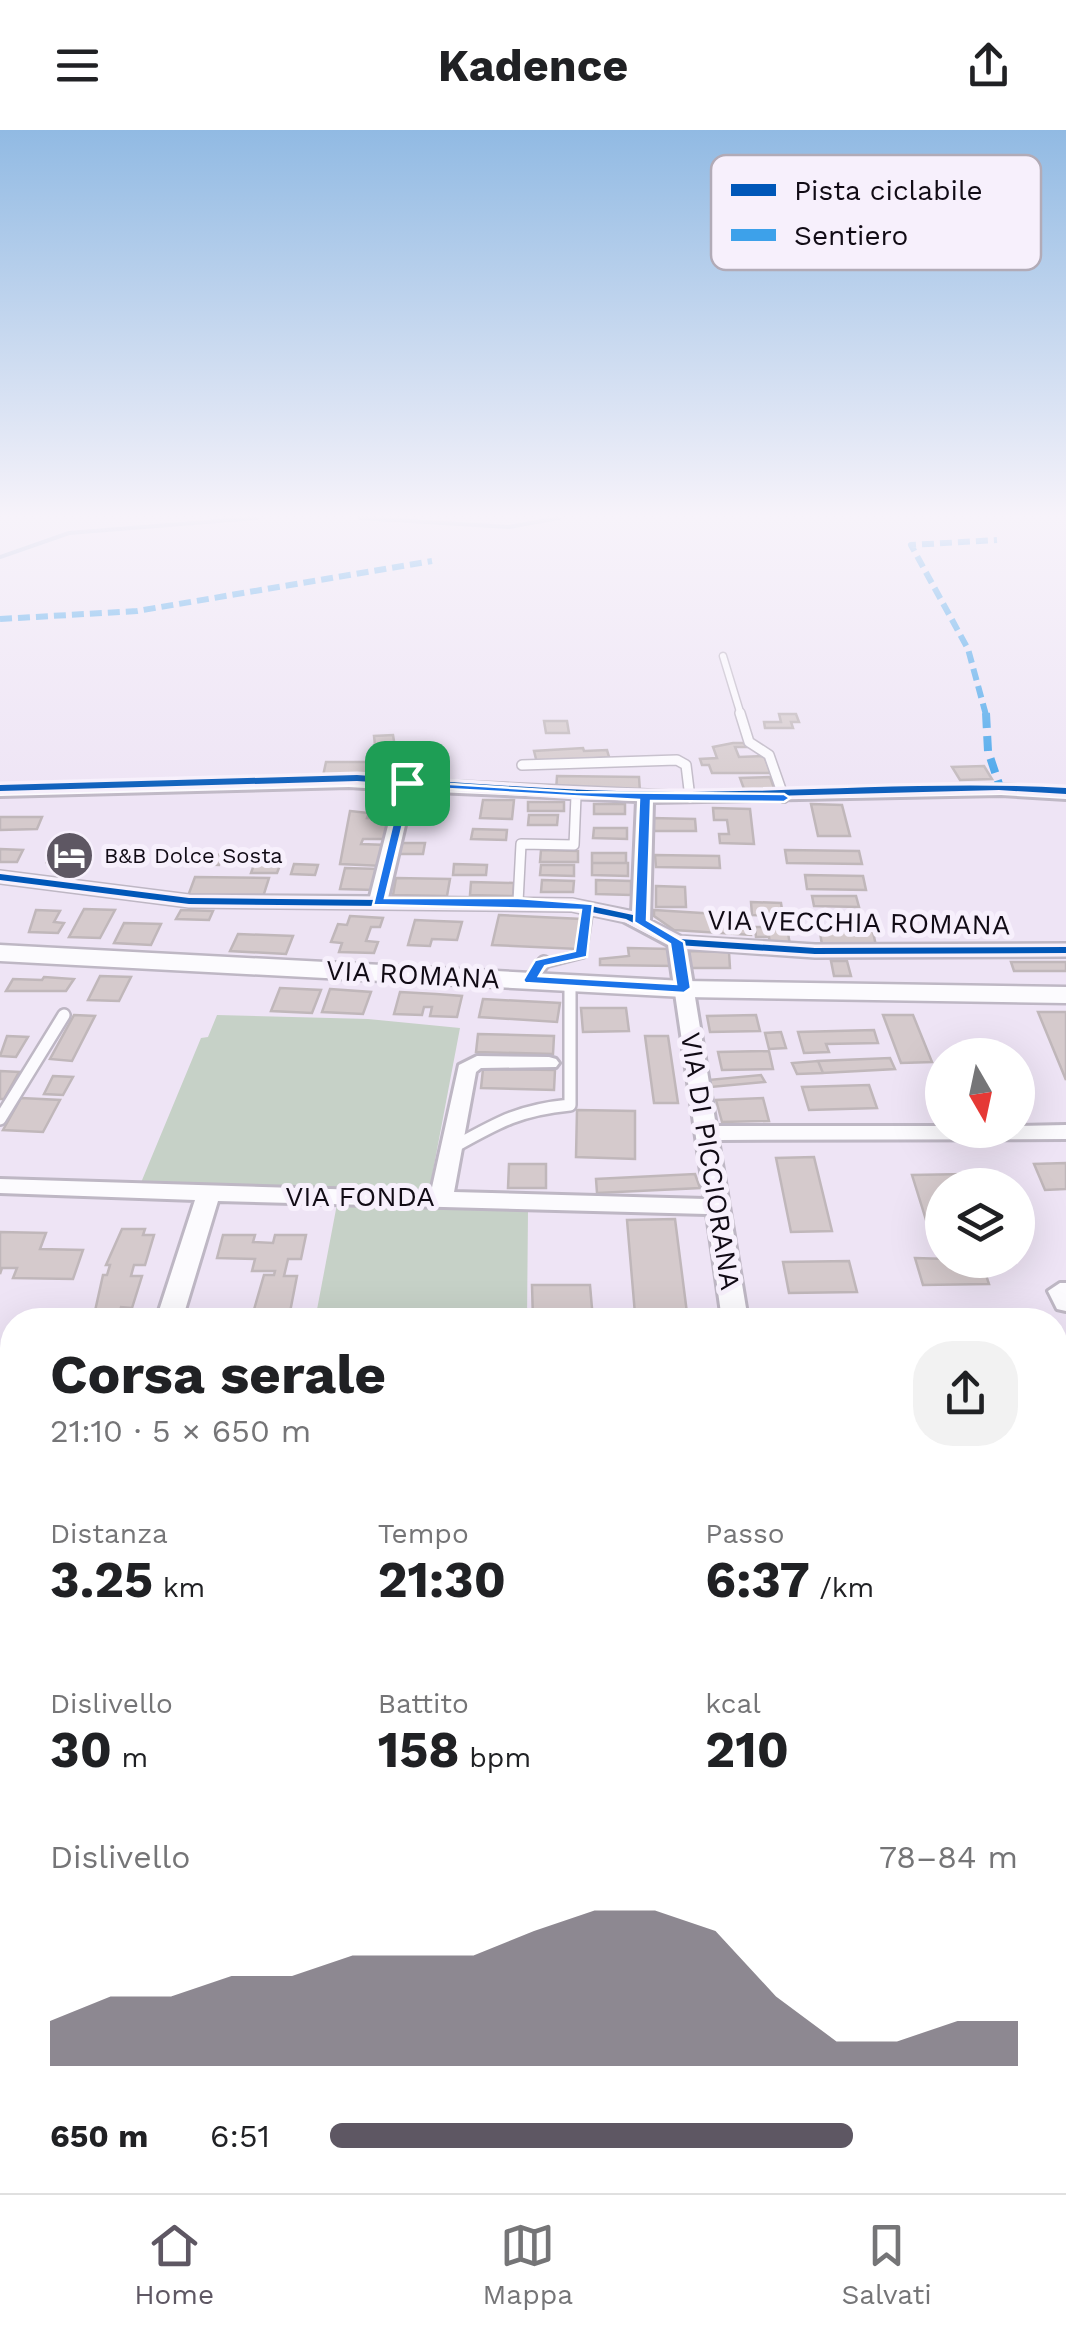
<!DOCTYPE html>
<html lang="it">
<head>
<meta charset="utf-8">
<style>
  :root { --surface:#fff; --page:#f2f2f2; --text:#202124; --muted:#757577; --line:#e0e0e0; --accent:#5e5763 }
  body { margin:0; font-family:"Work Sans",sans-serif; background:var(--page); color:var(--text); height:100vh; display:flex; flex-direction:column; font-size:38px; white-space:nowrap }
  * { box-sizing:border-box; margin:0 }
  p { font-size:32px; color:var(--muted) }
  .icon { flex:none; width:55px; height:55px; fill:none; stroke:currentColor; stroke-width:2; stroke-linecap:round; stroke-linejoin:round }
  .map { position:relative; flex:1; overflow:hidden }
  .side { position:absolute; left:0px; top:1178px; width:1068px; height:888px; display:flex; flex-direction:column; background:var(--surface); border-radius:40px 40px 0 0; box-shadow:0 10px 40px #0002 }
  .side>* { flex:none }
  .needle { width:65px; rotate:171deg }
  .buttons { position:absolute; left:925px; top:908px; display:grid; gap:20px }
  .buttons a { display:grid; place-items:center; width:110px; height:110px; border-radius:50%; background:var(--surface); box-shadow:0 10px 40px #0002; font-size:50px }
  .pin { position:absolute; display:grid; place-items:center; width:85px; height:85px; color:#fff; margin:-42px; border-radius:20px; box-shadow:0 5px 15px #0006 }
  .round { display:grid; place-items:center; flex:none; width:105px; height:105px; border-radius:40px; background:var(--page) }
  .summary { display:flex; align-items:center; justify-content:space-between; height:170px; padding:0 50px }
  h1 { font-size:55px; font-weight:700; line-height:75px }
  .figures { display:grid; grid-template-columns:repeat(3,1fr); gap:15px; height:170px; padding:10px 50px }
  .figures div { display:grid; align-content:center }
  .figures b { font-size:50px; font-weight:700 }
  .figures small { font-size:28px; font-weight:400 }
  .figures p { font-size:28px }
  .chart { height:280px; padding:20px 50px }
  .chart p { display:flex; justify-content:space-between }
  .chart svg { width:100%; height:180px; margin-top:10px; fill:var(--accent); opacity:.7 }
  ul { padding:0 50px; list-style:none; font-size:32px }
  li { display:grid; grid-template-columns:160px 120px 1fr; align-items:center; height:75px }
  li i { height:25px; border-radius:12px; background:var(--accent) }
  header { display:flex; justify-content:space-between; align-items:center; height:130px; padding:0 50px; background:var(--surface); font-size:45px; font-weight:700 }
  .tabs { display:flex; justify-content:space-around; align-items:center; height:140px; border-top:2px solid var(--line); background:var(--surface); font-size:28px; color:var(--muted) }
  .tabs a { display:grid; justify-items:center; gap:5px }
  .tabs .selected { color:var(--accent) }
  .map>svg:first-child { display:block }
  .green { fill:#c6d1c7 }
  .lines { fill:none; stroke-linecap:round; stroke-linejoin:round }
  .stream { stroke:#aec2dc; stroke-width:4 }
  .building { fill:#d5cacc; stroke:#c0b7ba; stroke-width:2.5 }
  .lane-far3-casing { stroke:#beb7c4; stroke-width:9 }
  .lane-far2-casing { stroke:#beb7c4; stroke-width:12 }
  .lane-far1-casing { stroke:#beb7c4; stroke-width:16 }
  .lane-casing { stroke:#beb7c4; stroke-width:22 }
  .street-casing { stroke:#beb7c4; stroke-width:6 }
  .secondary-casing { stroke:#beb7c4; stroke-width:5 }
  .lane-far3 { stroke:#fcfbfe; stroke-width:6 }
  .lane-far2 { stroke:#fcfbfe; stroke-width:9 }
  .lane-far1 { stroke:#fcfbfe; stroke-width:11 }
  .lane { stroke:#fcfbfe; stroke-width:18 }
  .street { fill:#fcfbfe; fill-rule:evenodd }
  .secondary { fill:#fcfbfe; fill-rule:evenodd }
  .quiet-far1 { stroke:#3da1ea; stroke-width:6; stroke-dasharray:12 6; stroke-linecap:butt }
  .quiet { stroke:#3da1ea; stroke-width:8; stroke-dasharray:15 8; stroke-linecap:butt }
  .cycleway-casing { stroke:#f7f0fc; stroke-width:7 }
  .cycleway { fill:#0057b8; fill-rule:evenodd }
  .route { fill:#1a73e8; stroke:#fff; stroke-width:2.5; fill-rule:evenodd }
  .labels { text-anchor:middle; stroke-width:10; stroke-linejoin:round; paint-order:stroke }
  .far-poi-label { font-size:22px; fill:#110b15; stroke:#f7f0fc; text-anchor:start }
  .street-label { font-size:28px; fill:#110b15; stroke:#f7f0fc }
  .key { fill:#f7f0fc; stroke:#b2abb7; stroke-width:2.5 }
  .key-label { font-size:28px; fill:#110b15 }
</style>
</head>
<body>
<header><svg class="icon" aria-label="menu" viewBox="0 0 24 24"><path d="M4 6h16M4 12h16M4 18h16"/></svg>Kadence<svg class="icon" aria-label="share" viewBox="0 0 24 24"><path d="M12 15V3M7 8l5-5 5 5M5 13v7h14v-7"/></svg></header>
<div class="map">
<svg width="1066" height="2063" viewBox="0 0 1066 2063">
  <rect width="100%" height="100%" fill="#eee4f5"/>
  <path class="green" d="M217,885L368,889L460,898L429,1062L140,1055L201,908L208,907Z
    M377,1073L528,1081L527,1190H315L337,1074Z
    M1066,1504V1600L1055,1596V1510Z
    M1066,1720V1808L1055,1809V1728Z"/>
  <g class="lines">
    <path class="stream" d="M360,388L509,397L559,388
      M0,427L69,403L257,388"/>
  </g>
  <path class="building" d="M779,584H796L799,592H791L793,598H765L764,592H781Z
    M544,591H567L569,603H546Z
    M393,605L397,630L388,631L387,624H376L374,606Z
    M733,613H744L746,617H735L739,627L764,626L771,643H712L709,635H702L700,629L717,628L713,617Z
    M583,618L584,621L607,620L609,627L537,633L534,621Z
    M326,632H386L384,646H323Z
    M984,636L992,649L960,650L952,637Z
    M557,646L639,647L640,662L556,661Z
    M770,647L774,658L744,659L740,648Z
    M373,664H398L394,683H369Z
    M483,670H514L512,689L480,688Z
    M528,672H564V681H528Z
    M594,674H625V684H594Z
    M811,674L842,675L850,706H818Z
    M713,678L750,679L754,714L720,713L719,704H729L727,690H714Z
    M350,681L369,683L367,688L392,689L388,709H363L361,714L387,715L383,736L340,734Z
    M529,685H558L557,695H528Z
    M0,687H42L37,699L0,700Z
    M651,688L695,689L696,701H652Z
    M594,698H627V709L593,708Z
    M473,699L507,700L506,710L471,709Z
    M402,713H425L423,724H399Z
    M56,717H90L81,733L47,732Z
    M0,719L23,720L17,732H0Z
    M541,720L578,721V732H540Z
    M785,720L859,721L862,734L787,733Z
    M592,723H626V733H592Z
    M200,724L222,725L219,735L196,734Z
    M655,725L719,726L720,738L656,737Z
    M256,729L282,730L277,743H251Z
    M592,733H628V746L592,745Z
    M294,734L318,735L315,745L291,744Z
    M454,734L487,735L486,745H453Z
    M541,735H574V746L540,745Z
    M345,738L379,739L375,760L340,759Z
    M805,745L863,746L866,760L807,759Z
    M195,747L269,748L263,767L188,766Z
    M396,748L450,749L447,766L393,765Z
    M542,750L574,751L573,762H541Z
    M596,750L631,751V765L596,764Z
    M471,752L514,753L513,766L470,765Z
    M656,756L685,757L686,777H656Z
    M812,766H856L859,777L814,776Z
    M751,772L781,773L783,786L752,785Z
    M84,779L115,780L100,808L69,807Z
    M36,780L60,781L54,792L64,793L58,803L29,802Z
    M181,780L213,781L209,790L176,789Z
    M654,780L749,786L751,805L674,800L654,786Z
    M499,785L582,789L578,819L492,815Z
    M350,786L383,788L380,797H371L366,811L378,812L374,823L339,822L342,813L331,812L338,794L347,795Z
    M415,790L437,791L462,792L457,810L432,809L430,816L408,815Z
    M124,793L161,794L151,815L114,813Z
    M819,796L872,797L876,816L822,815Z
    M755,797H787L790,815H770L769,807H756Z
    M238,804L293,806L286,824L230,821Z
    M628,818L670,819L675,836L600,835V829L629,826Z
    M685,821L729,822L730,838H686Z
    M831,831H847L851,846H834Z
    M1011,832H1066V841H1014Z
    M100,846L131,847L119,871L88,870Z
    M44,847L74,849L66,861H6L13,849L42,850Z
    M280,858L321,860L312,883L271,881Z
    M330,859L371,862L363,884L322,882Z
    M400,862L436,864L462,866L457,887L430,886L432,877H424L422,885L394,884Z
    M483,869L560,873L557,892L479,887Z
    M581,878H626L629,901L583,902Z
    M1038,882H1066V950Z
    M74,885L95,886L72,931L50,929Z
    M756,885L760,901L710,902L707,886Z
    M883,885H913L932,932L901,933Z
    M874,900L878,913L826,914L829,922L804,923L798,902Z
    M781,902L786,918L769,919L765,903Z
    M478,904L554,906L553,924L476,922Z
    M7,906L28,907L16,927L0,926Z
    M645,906H668L678,973H654Z
    M769,921L773,939L722,940L718,922Z
    M890,928L895,939L823,943L818,931Z
    M818,931L823,943L797,944L792,933Z
    M483,939L555,940L554,960L481,958Z
    M0,941L19,942L4,969H0Z
    M761,945L765,952L711,957L708,950Z
    M53,946L73,947L63,965L44,964Z
    M869,955L877,978L809,980L802,957Z
    M21,968L60,970L43,1002L3,1000Z
    M763,968L769,991L722,992L716,970Z
    M577,980L635,981V1029L576,1027Z
    M814,1027L832,1101L791,1102L776,1028Z
    M1066,1033V1059L1045,1060L1034,1034Z
    M509,1034H546V1058H508Z
    M695,1044L700,1058L597,1063L596,1049Z
    M966,1044L970,1055H942V1093H927L912,1045Z
    M675,1089L687,1183L635,1184L627,1090Z
    M122,1099H145L143,1105H154L145,1135H134L131,1146H142L132,1178L121,1177L117,1190H93L103,1145H107L110,1135H106Z
    M0,1102L46,1103L40,1119L83,1120L73,1149L13,1148L17,1138H2L0,1144Z
    M223,1105H255L253,1112L273,1113L275,1105H306L301,1129H288L284,1146H297L290,1182H281L280,1190H251L264,1145H274L275,1141H252L255,1129L217,1128Z
    M915,1128L981,1130L989,1154L923,1155Z
    M849,1131L857,1162L789,1163L783,1132Z
    M532,1155H590L593,1190H533Z
    M0,1220H12V1251H0Z
    M489,2052H571L572,2063H489Z
    M657,2052H683L684,2063H657Z
    M683,2052H714L721,2055L722,2063H684Z
    M728,2052H782L783,2061L790,2063H722L729,2062Z"/>
  <g class="lines">
    <defs>
      <path id="lane-far3" d="M723,526L741,585"/>
      <path id="lane-far2" d="M740,583L749,612L769,625L784,668
        M522,635L677,630L686,635L690,668
        M518,772L521,714L574,715L576,666
        M539,835L582,824L589,777"/>
      <path id="lane-far1" d="M530,850L544,832
        M0,989L64,885
        M452,1018C497,993 518,980 570,975V852"/>
      <path id="lane" d="M641,2052L643,2063"/>
      <path id="street" d="M349,647L690,663L1001,655L1066,659V669L1001,665L653,672L650,791L681,807L815,815L1066,814V826L815,827L687,818L716,996H942V1000H1018V996L1066,995V1009L718,1010L748,1190H722L707,1084L218,1071L182,1190H156L195,1070L0,1063V1049L431,1062L459,935L477,926L549,927L556,929L559,933L556,937L481,938L476,942L454,1062L705,1069L668,815L623,791L572,780L189,776L0,752V742L189,766L370,767L397,660L349,657L0,666V656ZM413,661L637,671L632,782L572,770L388,768Z
        M1060,1153H1066V1181L1057,1179L1048,1161Z
        M0,1279H12V1297L0,1299Z
        M0,1310L12,1311V1331L0,1330Z
        M1066,1329V1349L1055,1350V1330Z
        M852,2052H892L894,2063H854Z"/>
      <path id="secondary" d="M0,815L684,851L1066,857V873L684,867L0,831Z"/>
    </defs>
    <use href="#lane-far3" class="lane-far3-casing"/>
    <use href="#lane-far2" class="lane-far2-casing"/>
    <use href="#lane-far1" class="lane-far1-casing"/>
    <use href="#lane" class="lane-casing"/>
    <use href="#street" class="street-casing"/>
    <use href="#secondary" class="secondary-casing"/>
    <use href="#lane-far3" class="lane-far3"/>
    <use href="#lane-far2" class="lane-far2"/>
    <use href="#lane-far1" class="lane-far1"/>
    <use href="#lane" class="lane"/>
    <use href="#street" class="street"/>
    <use href="#secondary" class="secondary"/>
    <path class="quiet-far1" d="M0,489L137,481L432,431
      M986,585L968,519L911,415L997,410"/>
    <path class="quiet" d="M986,583L988,621L1001,660"/>
    <defs>
      <path id="cycleway" d="M357,645C469,653 580,663 692,662C817,661 942,651 1066,658V664L999,660L690,668L576,666L357,651L0,661V655Z
        M0,744L189,768L572,772L633,785L679,809L815,818L1066,817V823L815,824L677,815L626,789L572,778L189,774L0,750Z"/>
    </defs>
    <use href="#cycleway" class="cycleway-casing"/>
    <use href="#cycleway" class="cycleway"/>
  </g>
  <linearGradient id="sky" x2="0" y2="1"><stop stop-color="#91bae3"/><stop offset="0.57" stop-color="#f7f3fa"/><stop offset="1" stop-color="#f7f3fa" stop-opacity="0"/></linearGradient>
  <rect width="1066" height="677" fill="url(#sky)"/>
  <path class="route" d="M403,651L576,662L784,664L790,668L784,672L651,671L647,790L684,812L691,858L684,863L525,853L523,850L535,830L575,821L581,780L373,775ZM412,657L639,670L634,792L670,814L676,854L539,846L545,836L587,827L593,774L518,768H385Z"/>
  <defs>
    <symbol id="hotel-disc" viewBox="-11 -11 22 22"><circle r="9.5" fill="#5e5763" stroke="#f7f0fc"/><path d="M-6-4.5h1.5V1H6V5H4.5V3h-9V5H-6ZM-4 0a1.8 1.8 0 1 1 3.6 0ZM.5 0V-2.5h3Q6-2.5 6 0Z" fill="#fff"/></symbol>
  </defs>
  <g fill-rule="evenodd">
    <use href="#hotel-disc" x="42" y="698" width="55" height="55"/>
  </g>
  <g class="labels">
    <g class="far-poi-label">
      <text x="104" y="733">B&amp;B Dolce Sosta</text>
    </g>
    <g class="street-label">
      <text transform="translate(859 792) rotate(1)" y="10">VIA VECCHIA ROMANA</text>
      <text transform="translate(413 844) rotate(3)" y="10">VIA ROMANA</text>
      <text transform="translate(711 1031) rotate(81)" y="10">VIA DI PICCIORANA</text>
      <text x="360" y="1076">VIA FONDA</text>
    </g>
  </g>
  <rect x="711" y="25" width="330" height="115" rx="15" class="key"/>
  <rect x="731" y="54" width="45" height="12" fill="#0057b8"/>
  <rect x="731" y="99" width="45" height="12" fill="#3da1ea"/>
  <g class="key-label">
    <text x="794" y="70">Pista ciclabile</text>
    <text x="794" y="115">Sentiero</text>
  </g>
</svg>
<div class="buttons">
<a><svg class="needle" viewBox="-14 -14 28 28"><path d="M0-13l5 13h-10z" fill="#e53935"/><path d="M0 13l5-13h-10z" fill="#757577"/></svg></a>
<a><svg class="icon" aria-label="layers" viewBox="0 0 24 24"><path d="M12 4l9 5-9 5-9-5zM3 14l9 5 9-5"/></svg></a>
</div>
<div class="pin" style="left:407px;top:653px;background:#1e9e55"><svg class="icon" aria-label="arrive" viewBox="0 0 24 24"><path d="M6 21V4h12l-3 4 3 4H6"/></svg></div>
<section class="side">
<div class="summary"><div><h1>Corsa serale</h1><p>21:10 · 5 × 650 m</p></div><a class="round"><svg class="icon" aria-label="share" viewBox="0 0 24 24"><path d="M12 15V3M7 8l5-5 5 5M5 13v7h14v-7"/></svg></a></div>
<div class="figures">
<div><p>Distanza</p><b>3.25<small> km</small></b></div>
<div><p>Tempo</p><b>21:30</b></div>
<div><p>Passo</p><b>6:37<small> /km</small></b></div>
</div>
<div class="figures">
<div><p>Dislivello</p><b>30<small> m</small></b></div>
<div><p>Battito</p><b>158<small> bpm</small></b></div>
<div><p>kcal</p><b>210</b></div>
</div>
<div class="chart"><p><span>Dislivello</span>78–84 m</p>
<svg viewBox="0 0 160 44" preserveAspectRatio="none"><path d="M0 44V33L10 27L20 27L30 22L40 22L50 17L60 17L70 17L80 11L90 6L100 6L110 11L120 27L130 38L140 38L150 33L160 33V44z"/></svg>
</div>
<ul>
<li><b>650 m</b>6:51<i style="width:76%"></i></li>
</ul>
</section>
</div>
<nav class="tabs">
<a class="selected"><svg class="icon" aria-label="home" viewBox="0 0 24 24"><path d="M3 11l9-7 9 7M6 9v11h12V9"/></svg>Home</a>
<a><svg class="icon" aria-label="map" viewBox="0 0 24 24"><path d="M3 6l6-2 6 2 6-2v14l-6 2-6-2-6 2zM9 4v14M15 6v14"/></svg>Mappa</a>
<a><svg class="icon" aria-label="saved" viewBox="0 0 24 24"><path d="M7 4h10v16l-5-4-5 4z"/></svg>Salvati</a>
</nav>
</body>
</html>
